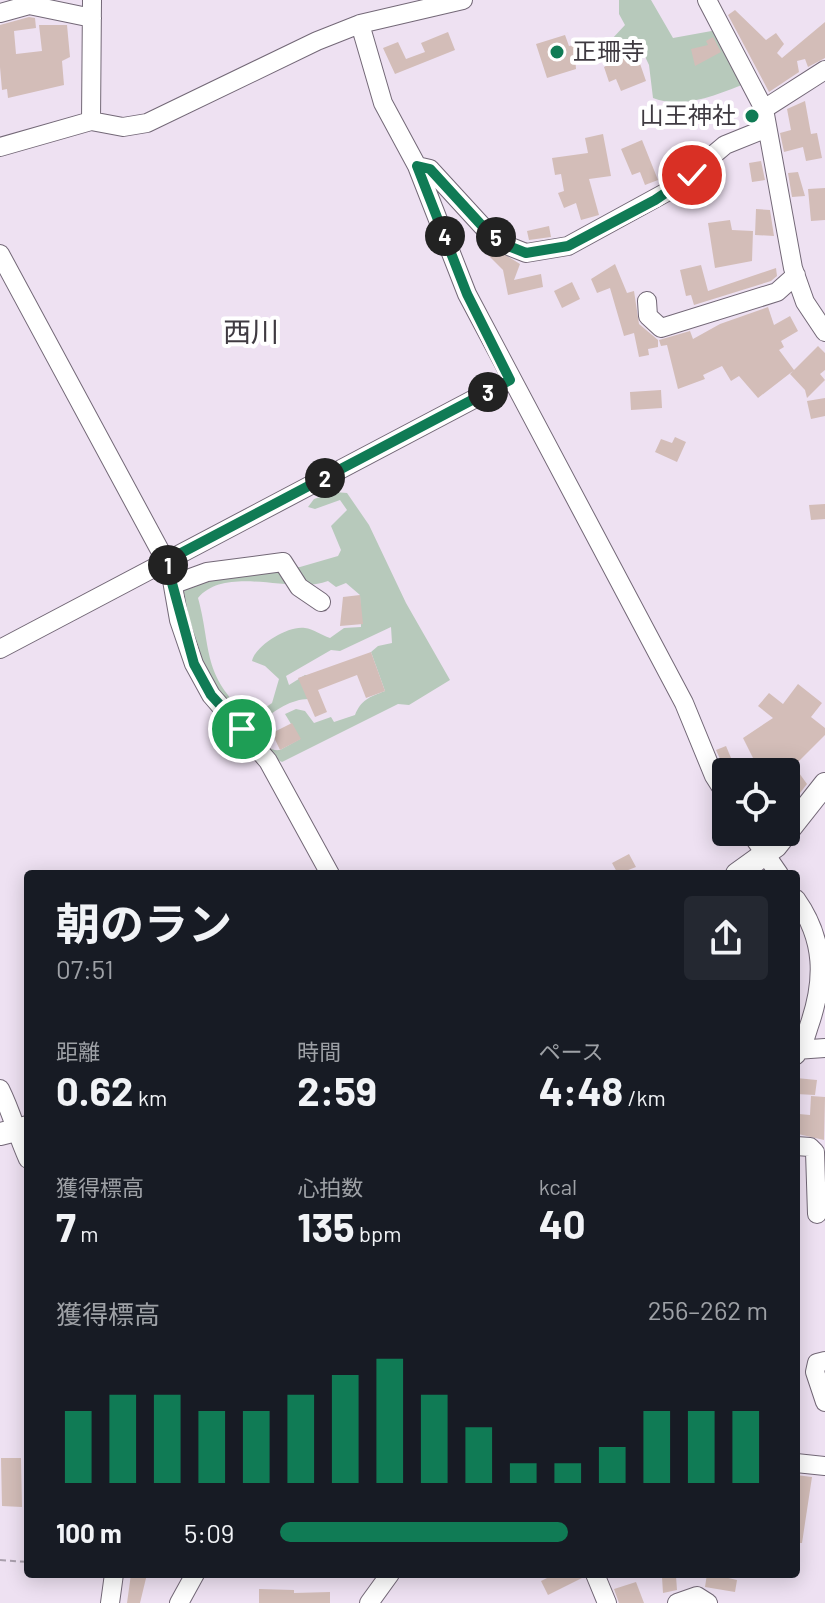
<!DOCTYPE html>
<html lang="ja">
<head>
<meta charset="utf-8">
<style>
  :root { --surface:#171b24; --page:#242831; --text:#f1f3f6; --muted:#9ea1a6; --accent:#107b55 }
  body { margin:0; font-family:Barlow,"Noto Sans JP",sans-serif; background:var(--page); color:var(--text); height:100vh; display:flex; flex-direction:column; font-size:30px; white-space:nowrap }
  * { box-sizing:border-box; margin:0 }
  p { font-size:26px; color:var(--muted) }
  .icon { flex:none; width:44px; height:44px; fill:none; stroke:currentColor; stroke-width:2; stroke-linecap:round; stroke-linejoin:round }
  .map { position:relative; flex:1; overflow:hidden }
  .details { position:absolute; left:24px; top:870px; width:776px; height:708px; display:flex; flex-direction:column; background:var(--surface); border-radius:8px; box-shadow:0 4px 20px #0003 }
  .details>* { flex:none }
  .fabs { position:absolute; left:712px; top:758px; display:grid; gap:16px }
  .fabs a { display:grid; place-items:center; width:88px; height:88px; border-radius:8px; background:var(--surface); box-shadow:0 4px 20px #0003; font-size:40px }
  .pin { position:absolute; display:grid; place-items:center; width:68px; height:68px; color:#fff; margin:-34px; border:4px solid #fff; border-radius:50%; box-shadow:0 2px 8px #0007 }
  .km { position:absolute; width:40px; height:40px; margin:-20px; border-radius:50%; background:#222; color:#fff; font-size:22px; line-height:40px; text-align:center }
  .round { display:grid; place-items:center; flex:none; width:84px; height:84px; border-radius:8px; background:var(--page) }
  .head { display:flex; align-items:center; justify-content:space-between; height:136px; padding:0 32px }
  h1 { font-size:44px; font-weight:700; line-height:60px }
  .stats { display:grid; grid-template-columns:repeat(3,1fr); gap:12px; height:136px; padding:8px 32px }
  .stats div { display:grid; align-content:center }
  .stats b { font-size:40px; font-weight:700 }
  .stats small { font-size:22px; font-weight:400 }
  .stats p { font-size:22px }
  .chart { height:224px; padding:16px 32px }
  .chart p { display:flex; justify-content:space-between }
  .chart svg { width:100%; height:144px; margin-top:8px; stroke:var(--accent); stroke-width:6 }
  ul { padding:0 32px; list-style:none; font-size:26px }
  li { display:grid; grid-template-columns:128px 96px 1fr; align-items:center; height:60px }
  li i { height:20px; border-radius:10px; background:var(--accent) }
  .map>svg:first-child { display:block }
  .green { fill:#b7c9bb; fill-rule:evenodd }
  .building { fill:#d3bdb8 }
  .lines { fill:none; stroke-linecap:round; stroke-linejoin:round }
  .minor-casing { stroke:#736877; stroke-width:20 }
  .major-casing { stroke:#736877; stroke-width:24 }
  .path { stroke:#a99fac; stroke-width:2; stroke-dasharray:6 4; stroke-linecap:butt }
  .minor { stroke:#fff; stroke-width:18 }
  .major { stroke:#fff; stroke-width:22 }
  .route-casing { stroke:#fff; stroke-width:16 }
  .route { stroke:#107b55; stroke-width:10 }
  .poi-dot { fill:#107b55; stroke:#fff; stroke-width:3 }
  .labels { text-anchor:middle; stroke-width:8; stroke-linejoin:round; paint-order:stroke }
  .poi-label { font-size:24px; fill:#3f3a41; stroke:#fff; text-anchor:start }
  .quarter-label { font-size:28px; fill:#3f3a41; stroke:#fff }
</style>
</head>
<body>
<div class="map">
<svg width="825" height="1603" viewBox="0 0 825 1603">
  <rect width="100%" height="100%" fill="#eee1f2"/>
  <path class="green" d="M619,0H651L673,38L717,30L749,82C719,94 684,110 653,98L649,65L640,46L620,53L611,40L625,25L619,14Z
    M335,492L347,493L369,525L406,603L450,680L409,705L398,704L282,762L274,758L211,691L185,611L184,590L190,584L285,567H300L338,556L341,550L331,526L347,510L340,500L315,509L308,507L314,499ZM328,581L336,587L346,583L360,595L361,627L344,628L330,638C321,635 313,629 305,628C288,625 255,646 252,661L265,666L279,679L272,703L259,712L243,711C202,673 211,645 198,598C227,564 294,595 328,581ZM391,627L392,643L378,646L371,652L385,691C369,697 361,700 355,715L334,722L331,717L314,723L305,711L296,709L285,714L300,739L280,750C261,752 267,733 263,722C273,710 293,699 308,699L311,676L305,675L289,685L286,676L331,650L340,651Z"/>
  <path class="building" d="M735,10L766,40L776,33L784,44L777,53L782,58L825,22V58L808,67L805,59L797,61L799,72L769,92L728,15Z
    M29,17L35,18L36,28L14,31L16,54L42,51L39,25H67L70,57L62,61L64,85L8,98L7,89L2,90L0,67V25Z
    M448,32L455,50L395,74L383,48L398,42L406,59L425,52L421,43Z
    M565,35L569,46L574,45L576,69L547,78L536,44Z
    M713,37L721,52L695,66L691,49L708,45L706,41Z
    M626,55L627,58L637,55L646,81L621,91L616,79L609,82L604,67Z
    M805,101L811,134L817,133L822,158L806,161L803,147L784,152L780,133L791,130L787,109Z
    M603,134L611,176L589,179L599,215L581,220L576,203L564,208L558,193L564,191L561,174L555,175L552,158L588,153L585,138Z
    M642,140L658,180L645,185L640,172L632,175L621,149Z
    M761,161L765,180L752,182L749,163Z
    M798,172L805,196L792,197L788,173Z
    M715,176L720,191L704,196L700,182Z
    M825,188V220L811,221L808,189Z
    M756,209L770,210L774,236L755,235Z
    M730,220L732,230L753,231L752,261L715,268L708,223Z
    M549,226L551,237L529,240L527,231Z
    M478,238L520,264L514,280L541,274L543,287L508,295L503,270L487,254Z
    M615,264L627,293L634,291L639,324L658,340V347L648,349L649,355L639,357L634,333L624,336L610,288L597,293L591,279Z
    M701,265L708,291L776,268L777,276L771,281L694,305L691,295L686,296L680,270Z
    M572,282L580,299L562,308L554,291Z
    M768,307L774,325L790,316L798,331L781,341L784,347L779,350L794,370L818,346L825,353V370L820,374L825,380L807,398L805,390L790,374L793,371L758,398L739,376L731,381L722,366L703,375L705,379L678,389L667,345L661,346L659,340L690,331L693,339L720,324Z
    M661,390L662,408L631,410L630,392Z
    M825,398V416L811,419L807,401Z
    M675,437L686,442L677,462L655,452L661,439L672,443Z
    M825,504V519L811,520L809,505Z
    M360,595L363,624L340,626L343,597Z
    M371,652L385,691L366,698L357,675L318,690L327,712L315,717L298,678Z
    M798,684L822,703L811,717L825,728V735L794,766L807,784L786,811V772H750L757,766L743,738L773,718L758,706L769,693L783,704Z
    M292,723L301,739L280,750L272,733Z
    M726,746L737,772L725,770L716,750Z
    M629,854L636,867L618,874L612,863Z
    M796,1078L817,1080L815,1095L796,1094Z
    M811,1096L825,1097L824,1140L798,1134L799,1114L810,1115Z
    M1,1458H21L22,1507L2,1506Z
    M796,1475L812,1477L802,1543H796Z
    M131,1574H147L140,1603H127Z
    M555,1574H583L584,1577L548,1595L541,1581Z
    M707,1574H725L724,1577L737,1580L735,1592L705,1587Z
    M676,1576L677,1590L663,1593L662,1577Z
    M636,1582L644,1603H619L614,1589Z
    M259,1589L294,1590V1593L330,1592V1603H259Z"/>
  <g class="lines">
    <defs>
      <path id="minor" d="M707,0L764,109L793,268L805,302L825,332
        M0,13L29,5L92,18
        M360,24L383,103L417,166L467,294L684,703L714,776L726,795
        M764,109L825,70
        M91,121L92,0
        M0,147L91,121L123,127L147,123L317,41L360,24L463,0
        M417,166L430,169L485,229L511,247L526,253L568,246L674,188L725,145L767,128
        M0,254L170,569L179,620L194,664L211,695L268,761L330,874
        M647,301L648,316L661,328L777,292L796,275
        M174,584L207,572L283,562L299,587L321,602
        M0,649L510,380
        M750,832L779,874
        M796,899C825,940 825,980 809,1026C806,1036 803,1046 796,1055
        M796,1050L825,1048
        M0,1089C12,1113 17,1135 28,1159
        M796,1146L810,1147L815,1152L817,1214
        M825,1361L817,1363L815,1372L825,1402
        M796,1463L825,1466
        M595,1574L607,1603
        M110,1603L114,1574
        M179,1603L195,1574
        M369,1603L390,1574
        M677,1603L697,1596L708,1603"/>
      <path id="major" d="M737,874L776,846L825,784
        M0,1134L28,1127"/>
    </defs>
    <use href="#minor" class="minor-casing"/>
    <use href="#major" class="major-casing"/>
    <path class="path" d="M0,1560L28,1562"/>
    <use href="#minor" class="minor"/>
    <use href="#major" class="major"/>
  </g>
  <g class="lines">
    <defs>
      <path id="route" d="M242,729L211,695L194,664L166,561L510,380L467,294L417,166L430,169L485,229L511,247L526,253L568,246L655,200L692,175"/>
    </defs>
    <use href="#route" class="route-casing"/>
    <use href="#route" class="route"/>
  </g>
  <g class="poi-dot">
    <circle cx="557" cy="52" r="8"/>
    <circle cx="752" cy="116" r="8"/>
  </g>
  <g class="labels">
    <g class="poi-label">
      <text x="573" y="60">正珊寺</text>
      <text x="736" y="124" text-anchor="end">山王神社</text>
    </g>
    <g class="quarter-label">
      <text x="251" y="342">西川</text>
    </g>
  </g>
</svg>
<div class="fabs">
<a><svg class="icon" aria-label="locate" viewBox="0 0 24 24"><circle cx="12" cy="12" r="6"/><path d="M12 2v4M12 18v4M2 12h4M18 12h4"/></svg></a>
</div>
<div class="pin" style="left:242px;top:729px;background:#1e9e55"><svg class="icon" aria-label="arrive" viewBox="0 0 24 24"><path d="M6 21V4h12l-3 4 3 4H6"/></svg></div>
<div class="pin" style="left:692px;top:175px;background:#d93025"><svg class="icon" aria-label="check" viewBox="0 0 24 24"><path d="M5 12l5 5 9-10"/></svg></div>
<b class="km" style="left:168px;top:565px">1</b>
<b class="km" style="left:325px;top:478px">2</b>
<b class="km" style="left:488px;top:392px">3</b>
<b class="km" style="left:445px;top:236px">4</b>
<b class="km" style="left:496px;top:237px">5</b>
<section class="details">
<div class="head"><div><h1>朝のラン</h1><p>07:51</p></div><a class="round"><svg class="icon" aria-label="share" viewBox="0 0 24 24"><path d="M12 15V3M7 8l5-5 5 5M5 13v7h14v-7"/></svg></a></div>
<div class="stats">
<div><p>距離</p><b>0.62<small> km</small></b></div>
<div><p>時間</p><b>2:59</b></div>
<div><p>ペース</p><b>4:48<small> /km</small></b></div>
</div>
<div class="stats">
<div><p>獲得標高</p><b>7<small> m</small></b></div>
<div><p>心拍数</p><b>135<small> bpm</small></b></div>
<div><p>kcal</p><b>40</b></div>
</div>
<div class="chart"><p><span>獲得標高</span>256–262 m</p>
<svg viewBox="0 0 160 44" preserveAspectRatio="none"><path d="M5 44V22M15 44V17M25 44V17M35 44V22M45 44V22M55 44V17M65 44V11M75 44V6M85 44V17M95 44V27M105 44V38M115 44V38M125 44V33M135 44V22M145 44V22M155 44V22"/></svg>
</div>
<ul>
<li><b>100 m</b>5:09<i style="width:59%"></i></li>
</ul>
</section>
</div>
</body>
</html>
